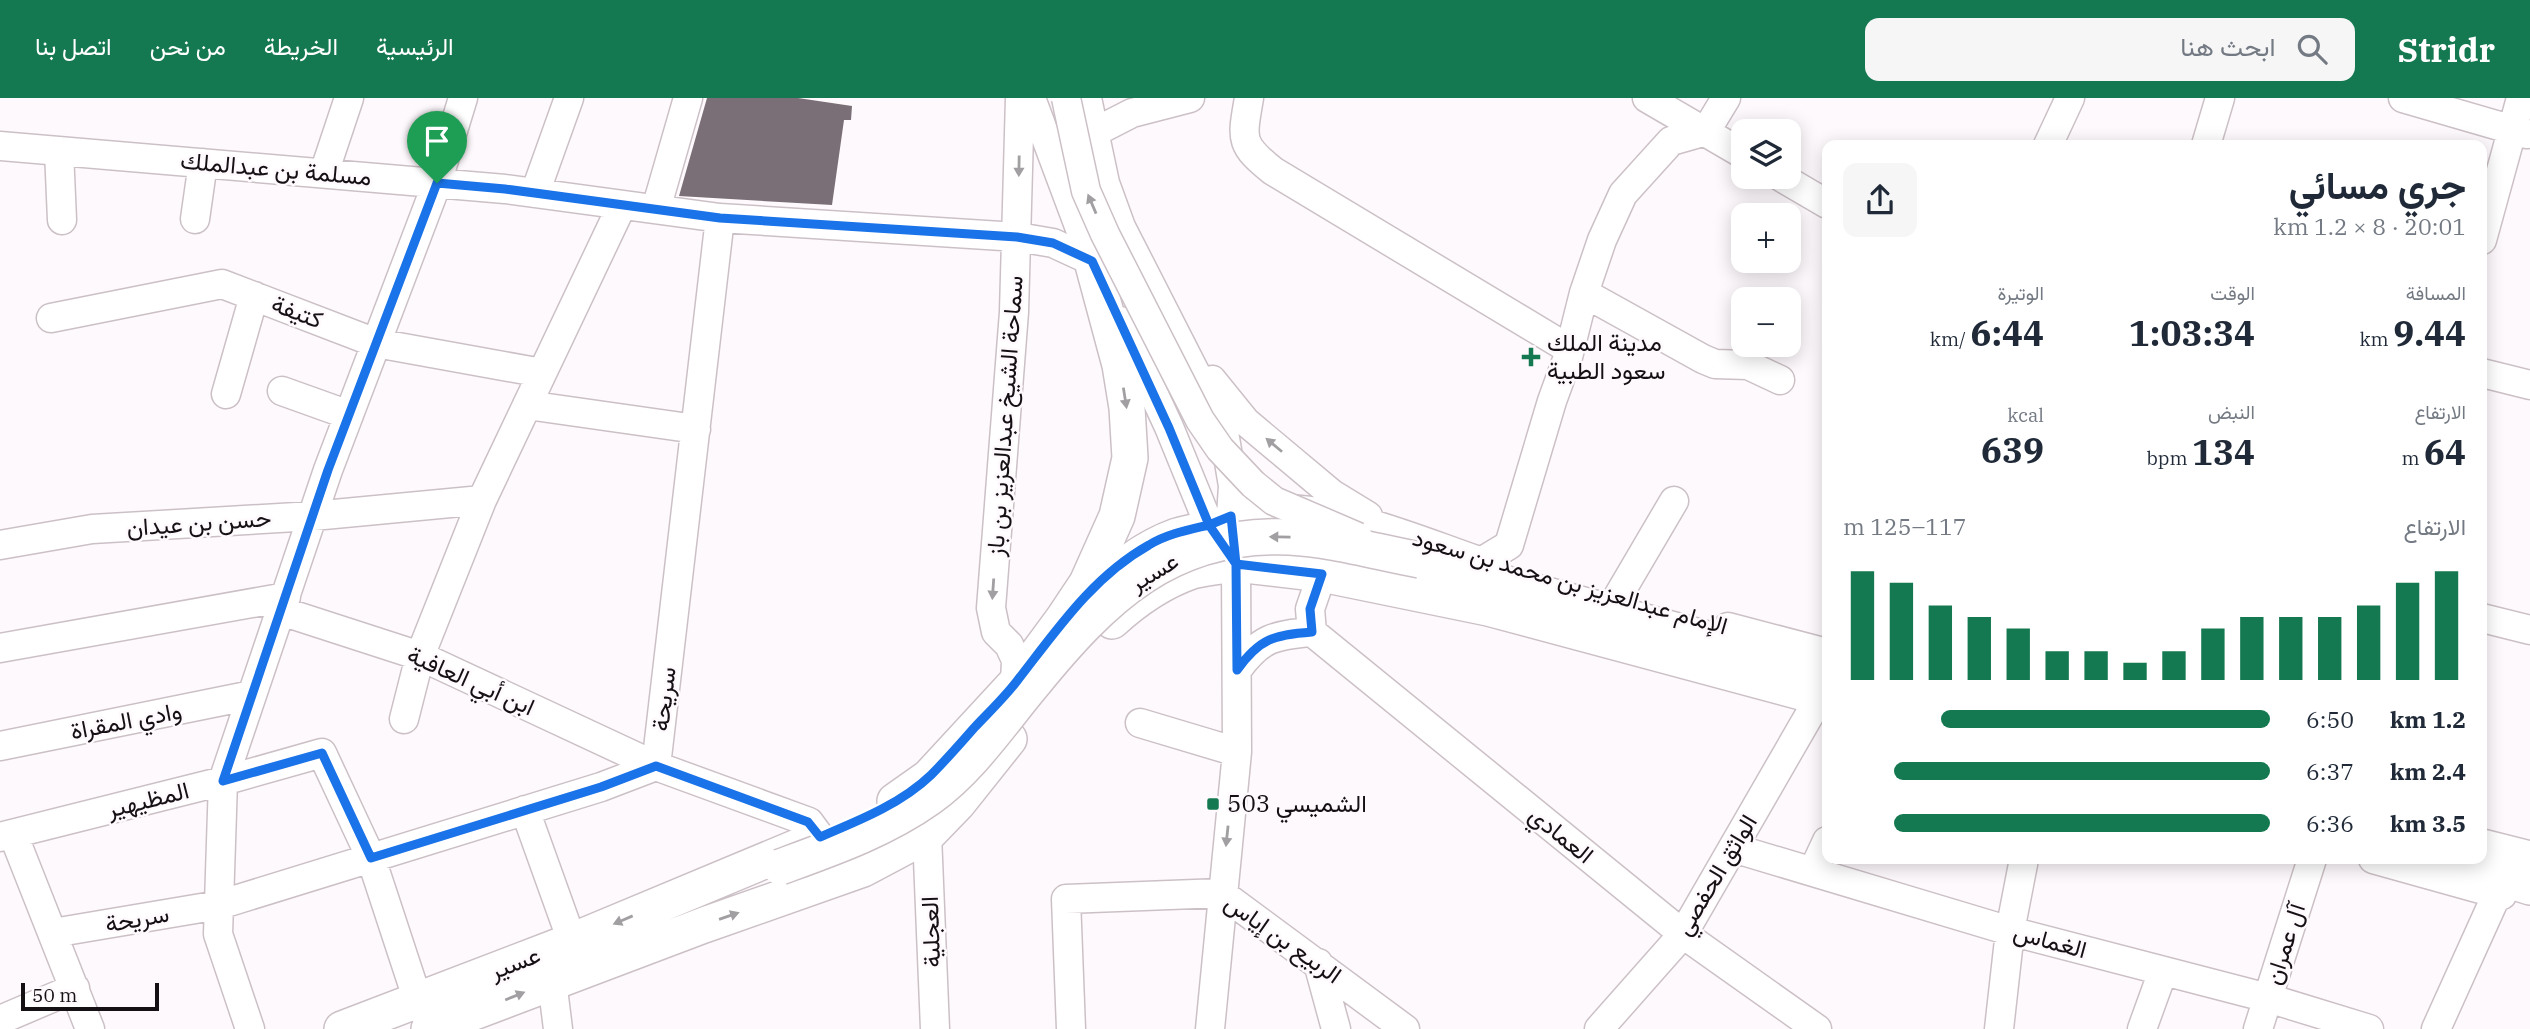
<!DOCTYPE html>
<html lang="ar">
<head>
<meta charset="utf-8">
<style>
  :root { --surface:#fff; --page:#f6f6f7; --text:#1f2937; --muted:#747a83; --accent:#147850 }
  body { margin:0; font-family:"IBM Plex Serif",Vazirmatn,serif; background:var(--page); color:var(--text); direction:rtl; height:100vh; display:flex; flex-direction:column; font-size:26px; white-space:nowrap }
  * { box-sizing:border-box; margin:0 }
  p { font-size:23px; color:var(--muted) }
  .icon { flex:none; width:38px; height:38px; fill:none; stroke:currentColor; stroke-width:2; stroke-linecap:round; stroke-linejoin:round }
  .map { position:relative; flex:1; overflow:hidden; direction:ltr }
  .drawer { position:absolute; left:1822px; top:42px; width:665px; height:724px; display:flex; flex-direction:column; background:var(--surface); border-radius:14px; box-shadow:0 4px 18px #0003; direction:rtl }
  .drawer>* { flex:none }
  .buttons { position:absolute; left:1731px; top:21px; display:grid; gap:14px }
  .buttons a { display:grid; place-items:center; width:70px; height:70px; border-radius:14px; background:var(--surface); box-shadow:0 4px 18px #0003; font-size:35px }
  .scale { position:absolute; left:21px; bottom:18px; width:138px; box-sizing:border-box; padding-left:7px; border:4px solid #141013; border-top:0; font-size:19px; line-height:24px; white-space:nowrap; color:#141013; -webkit-text-stroke:5px #fef9fc; paint-order:stroke }
  .pin { position:absolute; display:grid; place-items:center; width:60px; height:60px; color:#fff; margin:-72px -30px; border-radius:50% 50% 50% 0; rotate:-45deg; box-shadow:0 0 7px #0007 }
  .pin .icon { rotate:45deg }
  .round { display:grid; place-items:center; flex:none; width:74px; height:74px; border-radius:14px; background:var(--page) }
  .summary { display:flex; align-items:center; justify-content:space-between; height:119px; padding:0 21px }
  h1 { font-size:38px; font-weight:700; line-height:52px }
  .figures { display:grid; grid-template-columns:repeat(3,1fr); gap:10px; height:119px; padding:7px 21px }
  .figures div { display:grid; align-content:center }
  .figures b { font-size:35px; font-weight:700 }
  .figures small { font-size:19px; font-weight:400 }
  .figures p { font-size:19px }
  .chart { height:196px; padding:14px 21px }
  .chart p { display:flex; justify-content:space-between }
  .chart svg { width:100%; height:126px; margin-top:7px; stroke:var(--accent); stroke-width:6 }
  ul { padding:0 21px; list-style:none; font-size:23px }
  li { display:grid; grid-template-columns:112px 84px 1fr; align-items:center; height:52px }
  li i { height:18px; border-radius:9px; background:var(--accent) }
  header { display:flex; align-items:center; gap:42px; box-sizing:border-box; height:98px; padding:0 35px; background:var(--accent); color:#fff }
  header strong { font-size:33px }
  nav { display:flex; gap:38px; margin-inline-start:auto; font-size:24px }
  .search { width:490px; height:63px; background:var(--page); display:flex; align-items:center; gap:18px; box-sizing:border-box; padding:0 24px; border-radius:14px; color:var(--muted); font-size:26px }
  .map>svg:first-child { display:block }
  .building { fill:#7a6f76 }
  .lines { fill:none; stroke-linecap:round; stroke-linejoin:round }
  .minor-casing { stroke:#ccc0c7; stroke-width:31 }
  .major-casing { stroke:#ccc0c7; stroke-width:38 }
  .minor { stroke:#fff; stroke-width:28 }
  .major { stroke:#fff; stroke-width:35 }
  .minor-bridge-casing { stroke:#ccc0c7; stroke-width:31; stroke-linecap:butt }
  .major-bridge-casing { stroke:#ccc0c7; stroke-width:38; stroke-linecap:butt }
  .minor-bridge { stroke:#fff; stroke-width:28 }
  .major-bridge { stroke:#fff; stroke-width:35 }
  .oneway { fill:#a19fa1 }
  .route-casing { stroke:#fff; stroke-width:14 }
  .route { stroke:#1a73e8; stroke-width:9 }
  .poi-dot { fill:#147850; stroke:#fef9fc; stroke-width:2.5 }
  .labels { text-anchor:middle; stroke-width:5; stroke-linejoin:round; paint-order:stroke }
  .street-label { font-size:24px; fill:#141013; stroke:#fef9fc }
  .poi-label { font-size:24px; fill:#141013; stroke:#fef9fc; text-anchor:start }
</style>
</head>
<body>
<header>
<strong>Stridr</strong>
<div class="search"><svg class="icon" aria-label="search" viewBox="0 0 24 24"><circle cx="10" cy="10" r="6"/><path d="M15 15l6 6"/></svg>ابحث هنا</div>
<nav><a>الرئيسية</a><a>الخريطة</a><a>من نحن</a><a>اتصل بنا</a></nav>
</header>
<div class="map">
<svg width="2530" height="931" viewBox="0 0 2530 931">
  <rect width="100%" height="100%" fill="#fef9fc"/>
  <path class="building" d="M707,0H798L852,8L851,22H844L832,107L679,98Z"/>
  <g class="lines">
    <defs>
      <path id="minor" d="M1031,0L1095,171
        M1087,0L1105,85L1121,129L1218,319L1225,340L1233,388L1231,418L1236,466L1237,654L1210,931
        M1249,0C1242,41 1239,46 1273,73L1569,251
        M1647,0L1743,56
        M2403,0L2527,36
        M1093,35L1132,15L1190,0
        M2048,47L2070,0
        M2206,47L2220,0
        M0,48L505,91L720,120L1018,139L1053,145L1092,163
        M59,53L62,122
        M324,75L349,0
        M1781,79L1827,106
        M535,95L569,0
        M656,111L688,0
        M195,121L203,65
        M2482,142L2521,0
        M1584,195L1703,261L1715,266L1748,267L1780,282
        M51,220L222,186L376,245L542,275
        M1120,223L1169,329L1209,427
        M2482,275L2530,287
        M1212,282L1246,324L1332,396L1368,418
        M282,293L349,317
        M226,296L254,198
        M527,307L696,331
        M0,447L92,431L313,418L482,402
        M1481,464L1509,447L1552,303L1568,259L1584,195L1602,142L1623,96L1671,43L1706,33L1726,0
        M1083,500C1109,473 1139,448 1175,435C1185,432 1195,430 1206,428C1230,421 1253,411 1279,411C1346,411 1413,440 1476,462
        M1617,500L1674,403
        M281,513L420,558L656,668L809,724L820,739
        M2482,520L2530,532
        M1728,529L1827,555
        M1312,534L1683,836L1817,931
        M1312,534L1310,511L1322,476L1342,481
        M0,550L286,499
        M1237,572C1260,540 1274,537 1312,534
        M1015,586L1016,562L1009,547L996,534L991,510L1014,214L1020,0
        M404,621L420,558L482,402L622,107
        M1140,625L1237,654
        M0,648L252,597
        M656,668L720,120
        M525,712L572,843
        M13,736L90,931
        M927,737L935,931
        M0,739L223,683L322,655L371,760L418,903
        M1733,750L2010,833L2268,900L2369,931
        M2373,761L2502,797
        M1813,773L1827,743
        M53,835L219,807L601,689L656,668
        M1318,865L1336,931
        M552,883L558,931
        M0,922L75,890
        M250,931L218,836L223,683L328,372L437,85L463,0
        M1071,931L1066,801L1221,795L1405,931
        M1599,931L1683,836L1814,609
        M1999,931L2010,833L2024,761
        M2142,931L2163,873
        M2258,931L2312,761
        M2436,931L2497,796"/>
      <path id="major" d="M1209,427L1236,466L1322,476L1488,510L1827,601
        M1420,462L1827,574
        M1112,523C1135,502 1163,483 1192,473C1206,469 1222,468 1236,466
        M895,703L929,679L1015,586L1063,521L1087,485L1117,418L1130,360L1127,310L1120,267L1092,163
        M2482,749L2530,761
        M2442,761L2530,789
        M342,931L572,843L807,745
        M429,931L704,827L863,771L927,737L958,705L1009,641"/>
    </defs>
    <use href="#minor" class="minor-casing"/>
    <use href="#major" class="major-casing"/>
    <use href="#minor" class="minor"/>
    <use href="#major" class="major"/>
    <defs>
      <path id="minor-bridge" d="M1066,0L1086,93L1105,136L1200,322L1220,351L1253,386L1274,403L1358,439"/>
      <path id="major-bridge" d="M780,769C832,750 884,732 929,700C971,670 1001,624 1033,586C1103,500 1170,434 1289,439C1332,441 1377,454 1420,462"/>
    </defs>
    <use href="#minor-bridge" class="minor-bridge-casing"/>
    <use href="#major-bridge" class="major-bridge-casing"/>
    <use href="#minor-bridge" class="minor-bridge"/>
    <use href="#major-bridge" class="major-bridge"/>
  </g>
  <defs><path id="oneway-solid" d="M-6-.8H1V-3.2L6.5 0L1 3.2V.8H-6Z" transform="scale(1.75)"/></defs>
  <g class="oneway">
    <use href="#oneway-solid" transform="translate(1019 68) rotate(91)"/>
    <use href="#oneway-solid" transform="translate(1092 106) rotate(-113)"/>
    <use href="#oneway-solid" transform="translate(1125 300) rotate(81)"/>
    <use href="#oneway-solid" transform="translate(1274 347) rotate(-140)"/>
    <use href="#oneway-solid" transform="translate(1280 439) rotate(-179)"/>
    <use href="#oneway-solid" transform="translate(993 491) rotate(94)"/>
    <use href="#oneway-solid" transform="translate(1227 738) rotate(96)"/>
    <use href="#oneway-solid" transform="translate(729 818) rotate(-19)"/>
    <use href="#oneway-solid" transform="translate(623 822) rotate(157)"/>
    <use href="#oneway-solid" transform="translate(515 898) rotate(-22)"/>
  </g>
  <g class="lines">
    <defs>
      <path id="route" d="M437,85L328,372L223,683L322,655L371,760L601,689L656,668L808,724L820,739C858,723 901,706 931,677C946,662 960,646 974,630C988,615 1004,600 1017,583C1056,533 1092,479 1149,447C1167,436 1188,432 1209,427L1236,466L1322,476L1310,511L1312,534C1274,537 1260,540 1237,572L1236,466L1231,418L1209,427L1169,330L1092,163L1053,145L1017,139L720,120L505,91L437,85"/>
    </defs>
    <use href="#route" class="route-casing"/>
    <use href="#route" class="route"/>
  </g>
  <g class="poi-dot">
    <path d="M1527.5 248.5h7v7h7v7h-7v7h-7v-7h-7v-7h7z"/>
    <rect x="1206" y="699" width="14" height="14" rx="3.5"/>
  </g>
  <g class="labels">
    <g class="street-label">
      <text transform="translate(276 71) rotate(5)" y="8">مسلمة بن عبدالملك</text>
      <text transform="translate(297 214) rotate(21)" y="8">كتيفة</text>
      <text transform="translate(1005 318) rotate(-86)" y="8">سماحة الشيخ عبدالعزيز بن باز</text>
      <text transform="translate(199 425) rotate(-4)" y="8">حسن بن عيدان</text>
      <text transform="translate(1154 474) rotate(-31)" y="8">عسير</text>
      <text transform="translate(1570 484) rotate(16)" y="8">الإمام عبدالعزيز بن محمد بن سعود</text>
      <text transform="translate(471 583) rotate(24)" y="8">ابن أبي العافية</text>
      <text transform="translate(664 601) rotate(-83)" y="8">سريحة</text>
      <text transform="translate(126 623) rotate(-11)" y="8">وادي المقراة</text>
      <text transform="translate(148 702) rotate(-14)" y="8">المظيهير</text>
      <text transform="translate(1561 737) rotate(39)" y="8">العمادي</text>
      <text transform="translate(1716 777) rotate(-59)" y="8">الواثق الحفصي</text>
      <text transform="translate(137 821) rotate(-10)" y="8">سريحة</text>
      <text transform="translate(931 834) rotate(-92)" y="8">العجلية</text>
      <text transform="translate(1283 841) rotate(35)" y="8">الربيع بن إياس</text>
      <text transform="translate(2050 843) rotate(15)" y="8">الغماس</text>
      <text transform="translate(2285 846) rotate(-72)" y="8">آل عمران</text>
      <text transform="translate(515 865) rotate(-21)" y="8">عسير</text>
    </g>
    <g class="poi-label">
      <text x="1547" y="253">مدينة الملك<tspan x="1547" dy="28">سعود الطبية</tspan></text>
      <text x="1227" y="714">الشميسي 503</text>
    </g>
  </g>
</svg>
<div class="buttons">
<a><svg class="icon" aria-label="layers" viewBox="0 0 24 24"><path d="M12 4l9 5-9 5-9-5zM3 14l9 5 9-5"/></svg></a>
<a>+</a>
<a>−</a>
</div>
<div class="scale">50 m</div>
<div class="pin" style="left:437px;top:85px;background:#1e9e55"><svg class="icon" aria-label="arrive" viewBox="0 0 24 24"><path d="M6 21V4h12l-3 4 3 4H6"/></svg></div>
<section class="drawer">
<div class="summary"><div><h1>جري مسائي</h1><p>20:01 · 8 × 1.2 km</p></div><a class="round"><svg class="icon" aria-label="share" viewBox="0 0 24 24"><path d="M12 15V3M7 8l5-5 5 5M5 13v7h14v-7"/></svg></a></div>
<div class="figures">
<div><p>المسافة</p><b>9.44<small> km</small></b></div>
<div><p>الوقت</p><b>1:03:34</b></div>
<div><p>الوتيرة</p><b>6:44<small> /km</small></b></div>
</div>
<div class="figures">
<div><p>الارتفاع</p><b>64<small> m</small></b></div>
<div><p>النبض</p><b>134<small> bpm</small></b></div>
<div><p>kcal</p><b>639</b></div>
</div>
<div class="chart"><p><span>الارتفاع</span>117–125 m</p>
<svg viewBox="0 0 160 44" preserveAspectRatio="none"><path d="M5 44V6M15 44V10M25 44V18M35 44V22M45 44V26M55 44V34M65 44V34M75 44V38M85 44V34M95 44V26M105 44V22M115 44V22M125 44V22M135 44V18M145 44V10M155 44V6"/></svg>
</div>
<ul>
<li><b>1.2 km</b>6:50<i style="width:77%"></i></li>
<li><b>2.4 km</b>6:37<i style="width:88%"></i></li>
<li><b>3.5 km</b>6:36<i style="width:88%"></i></li>
</ul>
</section>
</div>
</body>
</html>
